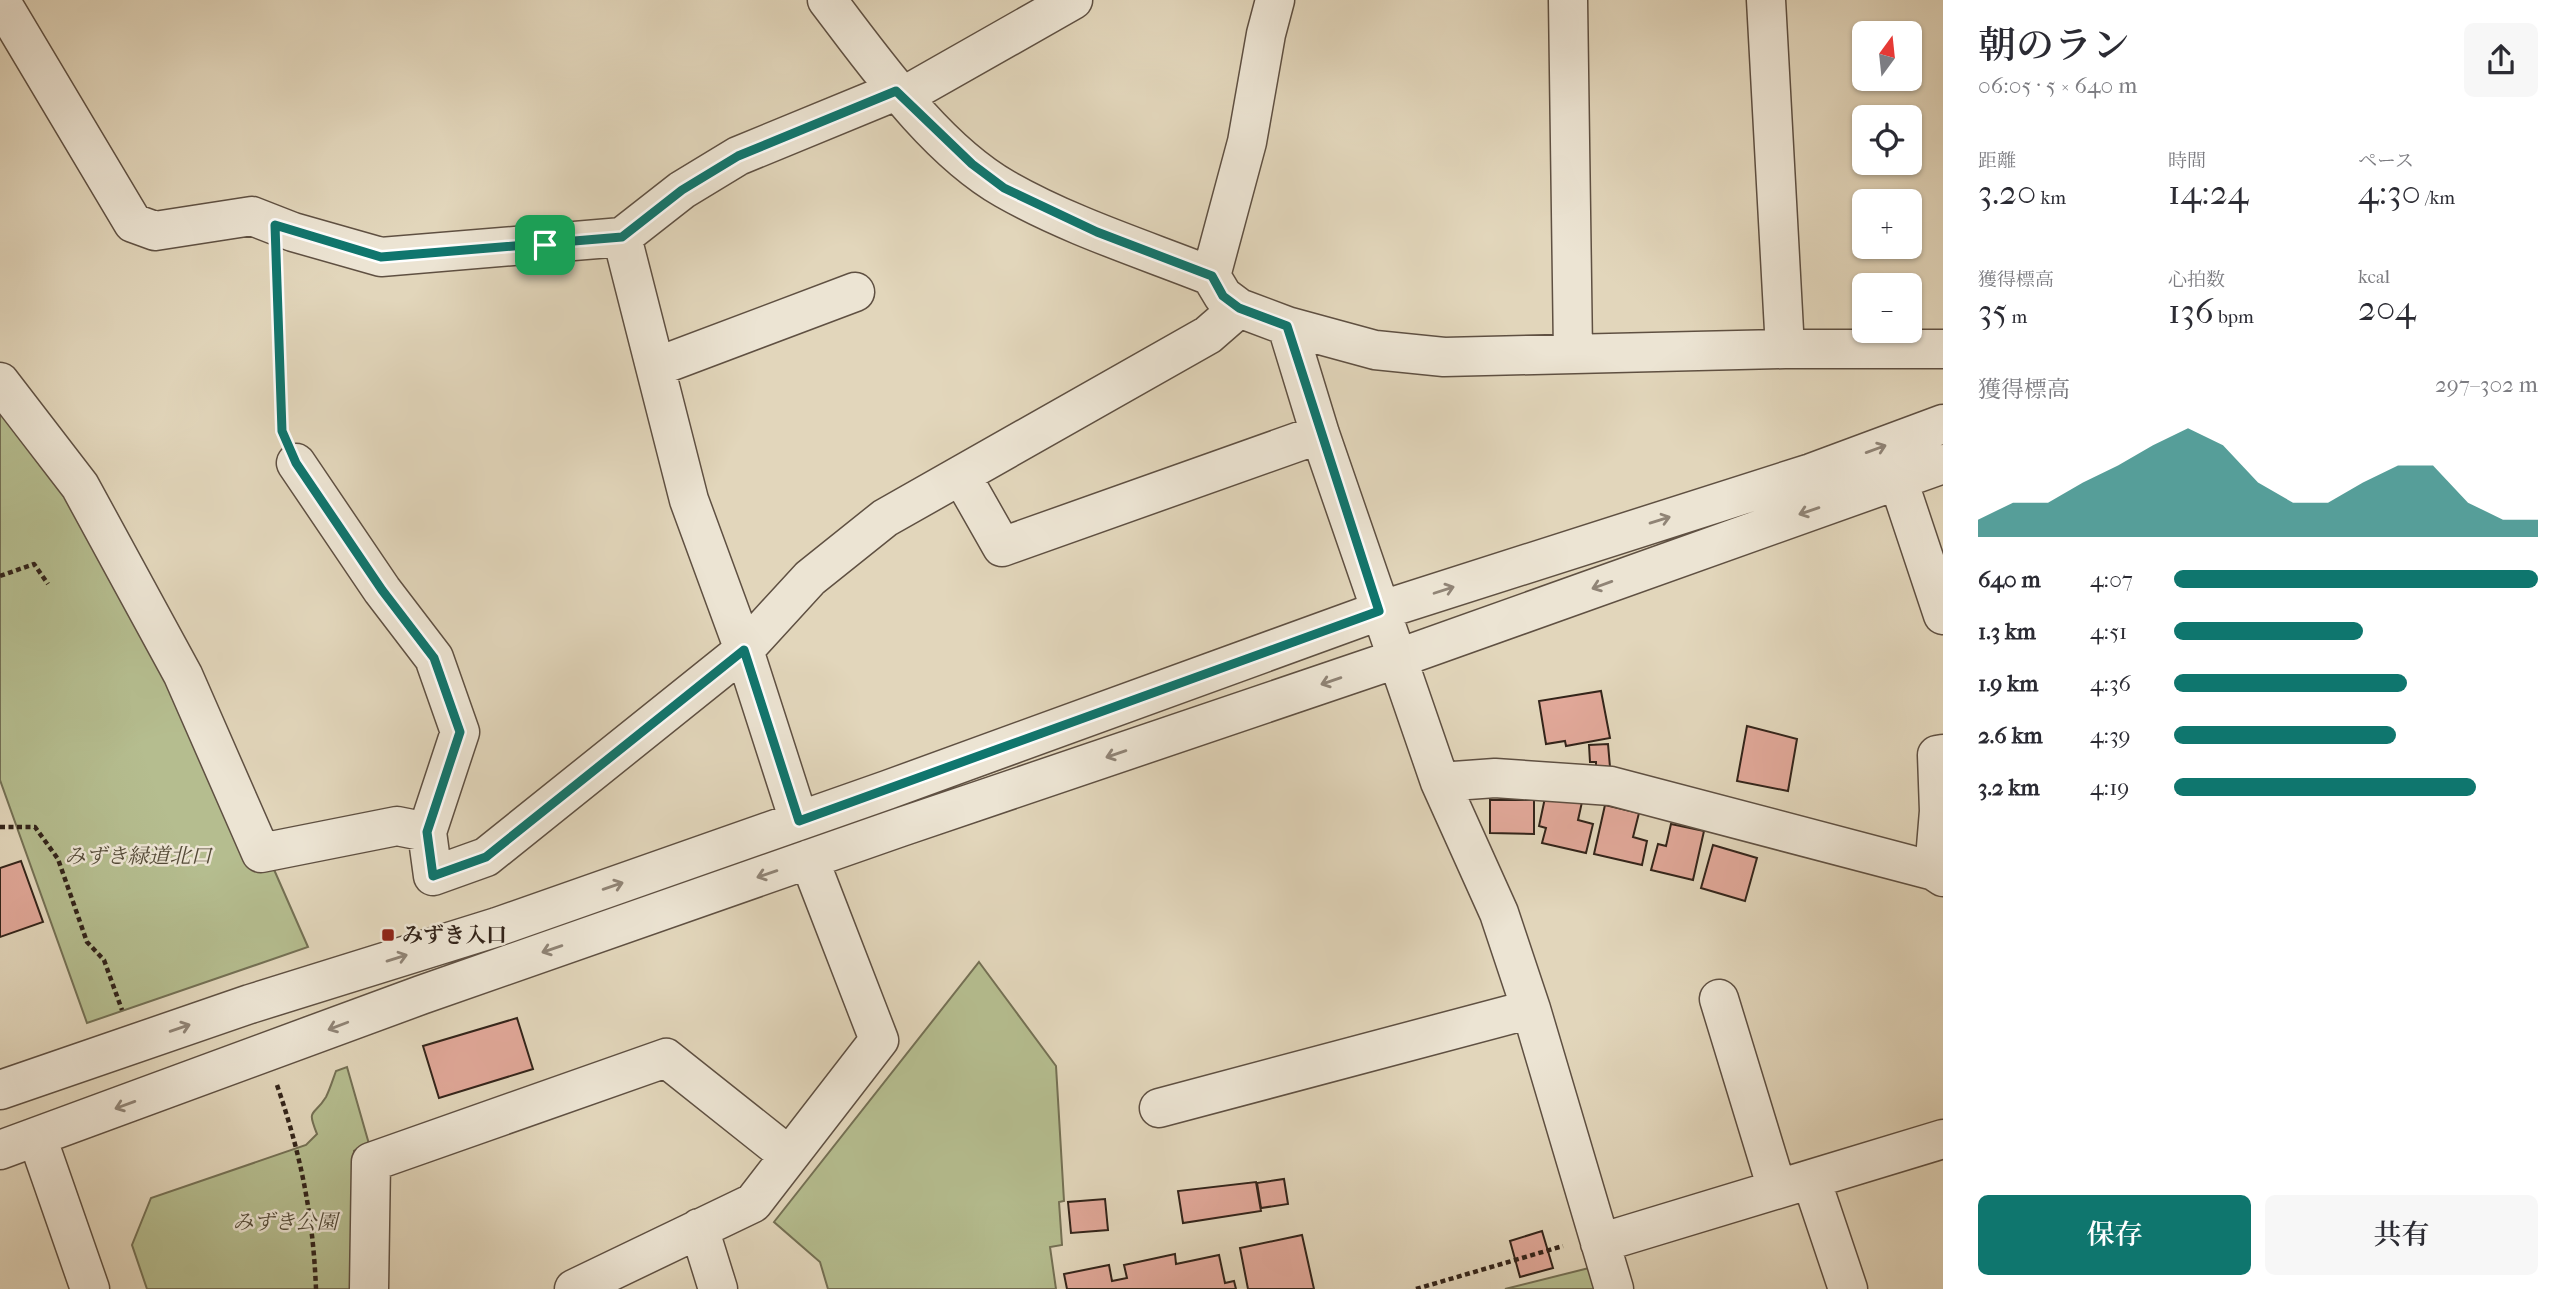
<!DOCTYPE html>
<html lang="ja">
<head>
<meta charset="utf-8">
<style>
  :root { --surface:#fff; --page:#f7f7f7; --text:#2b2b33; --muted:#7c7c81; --accent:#0f766e }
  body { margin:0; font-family:"IM FELL French Canon","Noto Serif JP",serif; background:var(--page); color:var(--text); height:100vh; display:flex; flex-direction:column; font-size:26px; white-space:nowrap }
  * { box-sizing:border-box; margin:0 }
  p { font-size:23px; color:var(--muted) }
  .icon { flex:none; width:38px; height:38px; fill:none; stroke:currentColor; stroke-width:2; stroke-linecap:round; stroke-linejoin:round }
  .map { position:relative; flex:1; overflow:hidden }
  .details { display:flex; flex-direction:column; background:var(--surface); width:630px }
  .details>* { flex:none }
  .needle { width:46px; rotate:15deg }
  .tools { position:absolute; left:1852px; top:21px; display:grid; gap:14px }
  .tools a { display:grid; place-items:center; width:70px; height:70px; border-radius:10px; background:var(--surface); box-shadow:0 2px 5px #0004; font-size:35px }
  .pin { position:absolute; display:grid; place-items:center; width:60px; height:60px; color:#fff; margin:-30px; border-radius:14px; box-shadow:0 4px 10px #0006 }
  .round { display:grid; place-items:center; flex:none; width:74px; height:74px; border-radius:10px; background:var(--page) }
  .summary { display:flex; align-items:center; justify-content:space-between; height:119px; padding:0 35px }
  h1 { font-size:38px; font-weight:600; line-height:52px }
  .metrics { display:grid; grid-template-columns:repeat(3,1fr); gap:10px; height:119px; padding:7px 35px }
  .metrics div { display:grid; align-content:center }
  .metrics b { font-size:35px; font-weight:600 }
  .metrics small { font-size:19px; font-weight:400 }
  .metrics p { font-size:19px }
  .chart { height:196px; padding:14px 35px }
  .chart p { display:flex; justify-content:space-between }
  .chart svg { width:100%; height:126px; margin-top:7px; fill:var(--accent); opacity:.7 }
  .primary-button { display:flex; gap:14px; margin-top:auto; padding:14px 35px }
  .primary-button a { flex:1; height:80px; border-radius:10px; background:var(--accent); color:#fff; font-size:28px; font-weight:600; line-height:80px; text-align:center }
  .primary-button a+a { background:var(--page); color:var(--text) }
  ul { padding:0 35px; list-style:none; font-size:23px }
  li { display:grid; grid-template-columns:112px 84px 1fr; align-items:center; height:52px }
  li i { height:18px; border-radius:9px; background:var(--accent) }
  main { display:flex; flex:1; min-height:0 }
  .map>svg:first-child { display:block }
  .green { fill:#b5bd8f; stroke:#747054; stroke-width:2 }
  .building { fill:#e1a899; stroke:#33241a; stroke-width:2 }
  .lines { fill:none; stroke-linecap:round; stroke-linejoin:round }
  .minor-casing { stroke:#5f5042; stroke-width:41 }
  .path { stroke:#33241a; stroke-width:4.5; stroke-dasharray:5 3.5; stroke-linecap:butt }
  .minor { stroke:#ece4d3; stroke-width:38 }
  .oneway { stroke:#908476 }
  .route-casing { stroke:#fff; stroke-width:14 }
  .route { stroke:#0f766e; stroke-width:9 }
  .poi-dot { fill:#8f2418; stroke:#ece4d3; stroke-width:2.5 }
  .labels { text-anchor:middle; stroke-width:5; stroke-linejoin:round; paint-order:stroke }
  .park-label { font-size:21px; font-style:italic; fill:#544a37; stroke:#ece4d3 }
  .poi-label { font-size:21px; font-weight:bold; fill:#33241a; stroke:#ece4d3; text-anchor:start }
</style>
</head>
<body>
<main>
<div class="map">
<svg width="1943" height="1289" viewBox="0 0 1943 1289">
  <rect width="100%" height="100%" fill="#e2d6bb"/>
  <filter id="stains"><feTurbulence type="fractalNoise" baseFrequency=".00286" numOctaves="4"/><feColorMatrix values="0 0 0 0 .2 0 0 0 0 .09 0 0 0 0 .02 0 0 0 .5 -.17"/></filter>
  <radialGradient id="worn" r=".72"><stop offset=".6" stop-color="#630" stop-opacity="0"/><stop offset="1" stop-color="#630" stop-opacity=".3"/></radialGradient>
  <path class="green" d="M0,399L70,491L272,865L308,947L87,1023L0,780Z
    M979,962L1056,1066L1064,1201L1059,1202L1062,1245L1050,1247L1056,1289H828L820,1262L774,1222Z
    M347,1067L369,1144L354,1151L352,1289H147L132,1245L151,1198L306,1145L317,1134C306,1107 314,1117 326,1097C330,1089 333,1079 336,1071Z
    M1597,1266L1603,1289H1505Z"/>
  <path class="building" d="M1601,691L1610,738L1566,746L1565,741L1546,744L1539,701Z
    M1747,726L1797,739L1788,791L1737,781Z
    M1608,744L1610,767L1596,768V762H1590L1589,745Z
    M1546,793L1582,802L1578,820L1593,824L1586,853L1542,843L1546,828L1539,826Z
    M1490,800H1534V834L1490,833Z
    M1605,805L1639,813L1633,837L1647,841L1642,865L1594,854Z
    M1671,824L1704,831L1693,880L1651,870L1658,844L1666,846Z
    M1713,845L1757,858L1745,901L1701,888Z
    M21,861L43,922L0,937V868Z
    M517,1018L533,1069L439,1098L423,1046Z
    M1284,1179L1288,1204L1261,1208L1257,1183Z
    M1256,1182L1261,1211L1183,1223L1178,1191Z
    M1105,1199L1108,1230L1071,1233L1068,1202Z
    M1542,1231L1553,1268L1520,1277L1510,1241Z
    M1302,1235L1314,1289H1248L1240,1248Z
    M1175,1254L1176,1264L1219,1255L1225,1283L1234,1281L1236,1289H1067L1064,1274L1109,1265L1112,1281L1127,1278L1124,1265Z"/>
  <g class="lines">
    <defs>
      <path id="minor" d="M0,0L133,223L155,231L252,216L293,232L381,257L622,237L682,190L738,156L896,91
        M827,0C876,64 935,149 1005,189C1070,226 1143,249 1211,276
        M1275,0L1266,34L1247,142L1211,276L1223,296L1239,308L1287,326L1375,350L1444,357L1785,349H1943
        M1568,0L1573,352
        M1766,0L1785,349
        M902,97L1073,0
        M1287,326L1320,434L1440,782L1499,913L1531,1009L1614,1289
        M656,367L855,292
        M0,382L80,486L183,675L261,853L397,826L427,832
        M296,463L382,590L434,658L460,732L427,832L433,876L486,857L744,650L689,500L622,237
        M961,475L1002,547L1320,434
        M1898,480L1943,615
        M1440,782L1495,778L1611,786L1934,871L1943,877
        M799,821L744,650L810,578L885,518L1208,335L1239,308
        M1934,871L1939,811L1937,755L1943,754
        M1719,999L1777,1189
        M0,1090L250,1004L497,927L887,790L1379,611L1811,473L1943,424
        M1159,1108L1531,1009
        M37,1137L90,1289
        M0,1150L421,995L901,827L1396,659L1943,464
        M1811,1179L1848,1289
        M699,1228L718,1289
        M1600,1243L1943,1139
        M369,1289L371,1162L666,1058L788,1155
        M574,1289L753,1203L879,1040L809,859"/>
    </defs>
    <use href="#minor" class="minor-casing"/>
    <path class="path" d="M276,264L282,430
      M0,576L34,564L48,584
      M0,827H35L58,859L87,942L104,960L122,1010
      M277,1085C301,1155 313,1215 316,1289
      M1416,1289L1563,1246"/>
    <use href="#minor" class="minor"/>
  </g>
  <defs><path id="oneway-shaft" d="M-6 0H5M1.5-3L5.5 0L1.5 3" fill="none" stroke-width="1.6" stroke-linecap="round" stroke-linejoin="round" transform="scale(1.75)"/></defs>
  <g class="oneway">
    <use href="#oneway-shaft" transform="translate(1876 449) rotate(-20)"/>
    <use href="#oneway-shaft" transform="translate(1809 511) rotate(161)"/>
    <use href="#oneway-shaft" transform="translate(1660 520) rotate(-17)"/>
    <use href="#oneway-shaft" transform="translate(1602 585) rotate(160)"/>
    <use href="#oneway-shaft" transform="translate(1444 590) rotate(-18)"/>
    <use href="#oneway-shaft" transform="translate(1331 681) rotate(161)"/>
    <use href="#oneway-shaft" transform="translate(1116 754) rotate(161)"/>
    <use href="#oneway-shaft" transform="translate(767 874) rotate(161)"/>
    <use href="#oneway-shaft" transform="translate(613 886) rotate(-19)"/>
    <use href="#oneway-shaft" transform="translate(552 949) rotate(161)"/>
    <use href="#oneway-shaft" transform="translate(397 958) rotate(-17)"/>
    <use href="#oneway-shaft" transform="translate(338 1026) rotate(159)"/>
    <use href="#oneway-shaft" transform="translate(180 1028) rotate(-19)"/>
    <use href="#oneway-shaft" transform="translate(125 1105) rotate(160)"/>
  </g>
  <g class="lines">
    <defs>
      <path id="route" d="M896,91L972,164L1004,188L1097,232L1212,276L1223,296L1239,308L1287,326L1379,611L799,821L744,650L486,857L433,876L427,832L460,732L434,658L382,590L296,463L282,431L275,225L381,257L622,237L682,190L738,156Z"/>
    </defs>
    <use href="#route" class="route-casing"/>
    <use href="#route" class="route"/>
  </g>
  <rect class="poi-dot" x="381" y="928" width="14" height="14" rx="3.5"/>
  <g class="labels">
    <g class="park-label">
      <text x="138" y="863">みずき緑道北口</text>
      <text x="285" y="1229">みずき公園</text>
    </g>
    <g class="poi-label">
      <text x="402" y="942">みずき入口</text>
    </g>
  </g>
  <rect width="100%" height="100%" filter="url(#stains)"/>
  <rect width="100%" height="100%" fill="url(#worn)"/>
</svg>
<div class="tools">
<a><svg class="needle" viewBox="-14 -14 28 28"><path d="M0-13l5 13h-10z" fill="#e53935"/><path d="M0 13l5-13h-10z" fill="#7c7c81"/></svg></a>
<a><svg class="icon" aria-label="locate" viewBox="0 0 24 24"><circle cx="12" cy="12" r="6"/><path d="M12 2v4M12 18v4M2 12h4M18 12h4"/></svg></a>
<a>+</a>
<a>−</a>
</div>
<div class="pin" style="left:545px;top:245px;background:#1e9e55"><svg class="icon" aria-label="arrive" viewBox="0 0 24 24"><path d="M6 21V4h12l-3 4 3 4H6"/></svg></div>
</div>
<section class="details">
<div class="summary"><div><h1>朝のラン</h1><p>06:05 · 5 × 640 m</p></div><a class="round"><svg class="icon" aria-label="share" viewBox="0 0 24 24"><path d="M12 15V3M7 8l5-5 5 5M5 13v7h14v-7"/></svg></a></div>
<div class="metrics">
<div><p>距離</p><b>3.20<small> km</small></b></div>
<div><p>時間</p><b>14:24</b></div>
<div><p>ペース</p><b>4:30<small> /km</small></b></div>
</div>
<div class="metrics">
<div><p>獲得標高</p><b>35<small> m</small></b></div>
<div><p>心拍数</p><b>136<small> bpm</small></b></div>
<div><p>kcal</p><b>204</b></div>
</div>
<div class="chart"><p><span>獲得標高</span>297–302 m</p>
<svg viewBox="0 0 160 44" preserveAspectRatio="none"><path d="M0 44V38L10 32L20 32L30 25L40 19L50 12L60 6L70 12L80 25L90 32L100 32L110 25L120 19L130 19L140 32L150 38L160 38V44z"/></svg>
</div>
<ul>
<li><b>640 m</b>4:07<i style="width:100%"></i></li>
<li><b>1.3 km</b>4:51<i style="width:52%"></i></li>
<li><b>1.9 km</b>4:36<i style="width:64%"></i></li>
<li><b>2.6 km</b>4:39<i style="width:61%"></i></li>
<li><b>3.2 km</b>4:19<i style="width:83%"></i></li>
</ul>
<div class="primary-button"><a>保存</a><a>共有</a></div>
</section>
</main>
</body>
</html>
